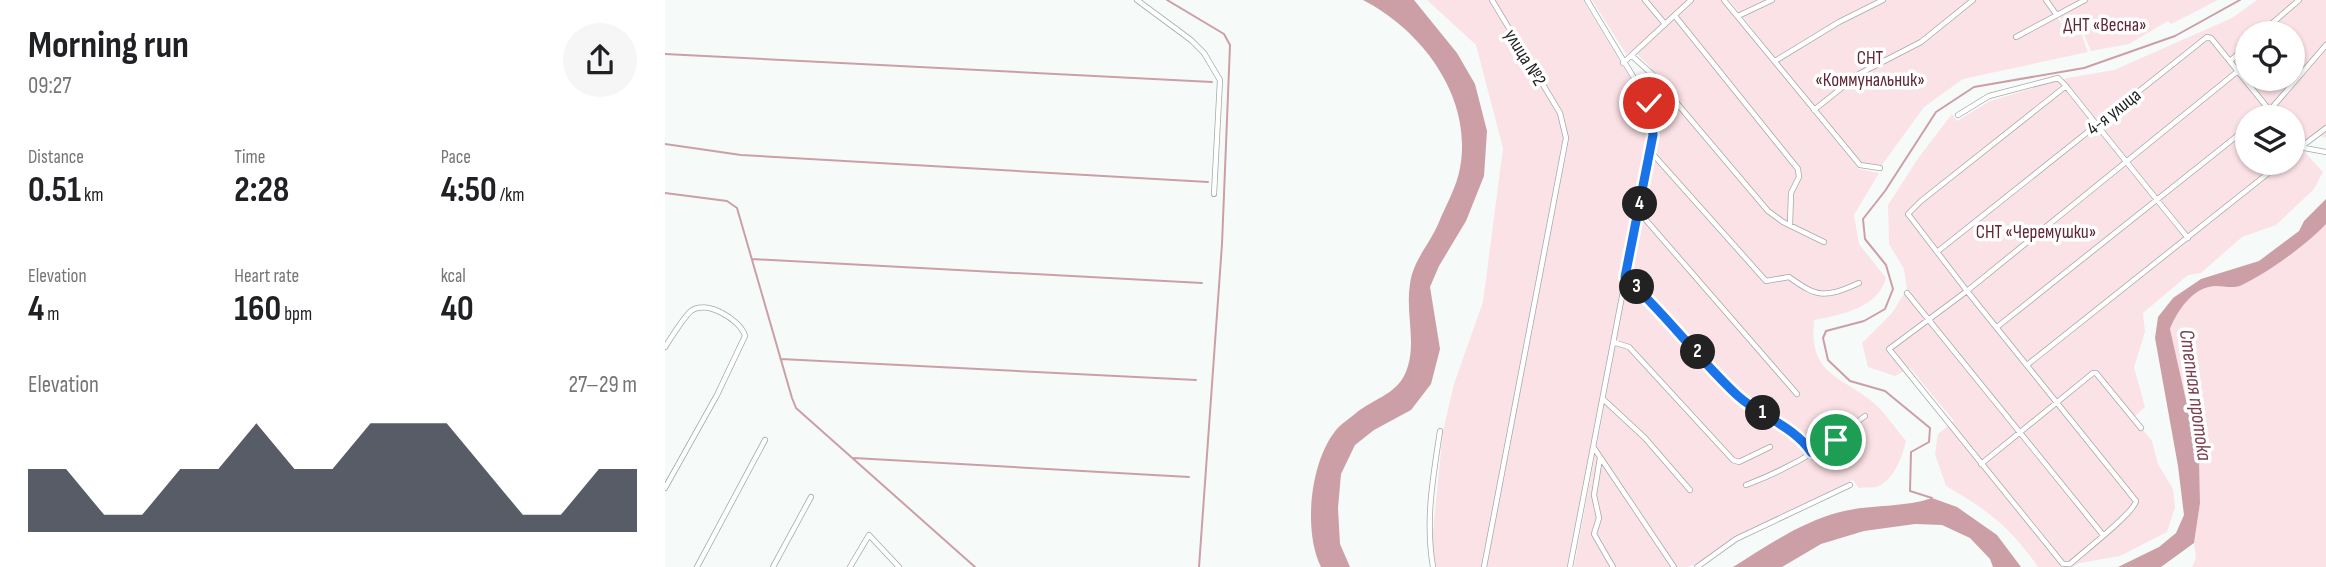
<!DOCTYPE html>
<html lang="en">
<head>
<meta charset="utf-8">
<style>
  :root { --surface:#fff; --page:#f6f6f6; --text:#202124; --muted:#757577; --accent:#111827 }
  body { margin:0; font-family:"Sofia Sans Condensed",sans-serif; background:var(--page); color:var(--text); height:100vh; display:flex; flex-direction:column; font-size:26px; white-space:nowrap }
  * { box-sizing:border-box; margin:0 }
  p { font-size:23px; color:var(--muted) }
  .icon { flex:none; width:38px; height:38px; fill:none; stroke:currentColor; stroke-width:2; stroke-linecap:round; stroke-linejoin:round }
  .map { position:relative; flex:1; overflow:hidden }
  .sheet { display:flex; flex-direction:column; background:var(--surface); width:665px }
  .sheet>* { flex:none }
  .buttons { position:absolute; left:1570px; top:21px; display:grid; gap:14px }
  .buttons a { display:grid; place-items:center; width:70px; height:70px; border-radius:50%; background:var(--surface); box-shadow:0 2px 5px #0004; font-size:35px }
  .pin { position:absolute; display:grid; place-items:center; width:60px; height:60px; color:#fff; margin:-30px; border:4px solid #fff; border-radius:50%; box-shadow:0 2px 7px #0007 }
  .km { position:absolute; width:35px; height:35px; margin:-18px; border-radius:50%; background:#222; color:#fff; font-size:19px; line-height:35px; text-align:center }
  .round { display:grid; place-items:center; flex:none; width:74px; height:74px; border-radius:37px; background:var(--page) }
  .summary { display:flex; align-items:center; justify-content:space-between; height:119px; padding:0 28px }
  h1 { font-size:38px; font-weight:700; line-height:52px }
  .stats { display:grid; grid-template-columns:repeat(3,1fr); gap:10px; height:119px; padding:7px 28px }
  .stats div { display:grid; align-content:center }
  .stats b { font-size:35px; font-weight:700 }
  .stats small { font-size:19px; font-weight:400 }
  .stats p { font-size:19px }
  .chart { height:196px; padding:14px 28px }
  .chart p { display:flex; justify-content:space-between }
  .chart svg { width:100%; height:126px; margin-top:7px; fill:var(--accent); opacity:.7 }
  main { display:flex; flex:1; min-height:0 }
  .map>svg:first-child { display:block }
  .green { fill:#fbe2e6; fill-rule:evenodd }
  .water { fill:#cc9fa7 }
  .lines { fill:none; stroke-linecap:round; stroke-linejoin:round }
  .stream { stroke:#cc9fa7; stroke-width:2 }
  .minor-casing { stroke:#a5a9a9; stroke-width:6 }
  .minor { stroke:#fff; stroke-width:4.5 }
  .route-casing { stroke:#fff; stroke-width:14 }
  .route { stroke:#1a73e8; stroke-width:9 }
  .labels { text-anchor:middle; stroke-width:7; stroke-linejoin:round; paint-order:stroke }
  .park-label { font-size:19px; fill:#5f2735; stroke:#fff }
  .street-label { font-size:19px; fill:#222424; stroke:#fff }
  .water-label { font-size:21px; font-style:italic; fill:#7b3f4d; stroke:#fff }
</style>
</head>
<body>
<main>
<section class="sheet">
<div class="summary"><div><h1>Morning run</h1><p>09:27</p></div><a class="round"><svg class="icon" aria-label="share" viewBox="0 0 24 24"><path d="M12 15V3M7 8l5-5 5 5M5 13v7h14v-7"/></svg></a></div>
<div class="stats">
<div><p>Distance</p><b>0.51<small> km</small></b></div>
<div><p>Time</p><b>2:28</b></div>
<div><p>Pace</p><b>4:50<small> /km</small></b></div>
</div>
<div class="stats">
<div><p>Elevation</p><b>4<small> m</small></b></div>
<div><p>Heart rate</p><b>160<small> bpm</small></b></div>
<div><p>kcal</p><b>40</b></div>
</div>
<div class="chart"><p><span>Elevation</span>27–29 m</p>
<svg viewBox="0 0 160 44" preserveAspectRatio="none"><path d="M0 44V22L10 22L20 38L30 38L40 22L50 22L60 6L70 22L80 22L90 6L100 6L110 6L120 22L130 38L140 38L150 22L160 22V44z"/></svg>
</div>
</section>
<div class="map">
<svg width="1661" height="567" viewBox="0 0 1661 567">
  <rect width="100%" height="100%" fill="#f6fbfa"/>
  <path class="green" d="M762,0H918L980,103L985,127L980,165L902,567H771L767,541L778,431L789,384L818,302L838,148L811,45Z
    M927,0H1056L1194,169L1214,173L1189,215L1194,244L1221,278C1213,308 1176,315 1149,320C1144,372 1170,374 1204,399C1218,409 1230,428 1241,441C1237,457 1229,481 1211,487C1206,488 1199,487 1194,488L1188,480L1067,539L1040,560L1023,567H909L989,138V103L973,78L986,68L968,50L961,54Z
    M1064,0H1379L1407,37L1416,33L1423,52L1298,79L1259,107L1217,165L1196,164Z
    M1383,0H1553L1506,24L1503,21L1464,44L1426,51L1416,28L1406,33Z
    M1592,0H1661V138L1651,134L1633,145L1658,172L1649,189L1611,225L1577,237L1536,273L1523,275L1478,313L1480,332L1469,367L1480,407L1468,418L1487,441L1493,464L1508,489L1510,507L1502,532L1455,556L1415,563L1407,567H1373C1346,528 1323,510 1281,486L1270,454L1273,434L1289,421L1245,368L1230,376L1203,367L1197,343L1227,313L1242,289L1239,269L1224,244L1223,205L1254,157L1287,114L1292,121L1325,101L1402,78L1449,70L1567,18ZM1582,33H1628V79H1582ZM1582,117H1628V163H1582Z
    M1661,224V567H1527L1531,558L1529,543L1535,503L1534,458L1505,329C1512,311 1528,287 1550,286C1559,286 1569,289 1577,285C1604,272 1640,246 1661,224Z"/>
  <path class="water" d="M698,0H749L792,53L810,84L822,131L819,176L801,221L774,266L765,287L775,349L766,384L746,410L709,430L690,445L676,474L673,508L675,544L685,567H656C638,531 645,462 671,430C676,424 685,418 691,413C708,399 730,395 740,374C753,346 740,314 745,284C748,260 765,244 774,222C781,205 792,186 795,168C808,98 758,31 698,0Z
    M1661,199V224C1640,246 1604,272 1577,285C1569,289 1559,286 1550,286C1528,287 1512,311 1505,329L1534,458L1535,503L1529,543L1496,567H1453L1494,547L1511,533L1519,515L1513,466L1490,338L1493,317L1508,298L1536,279L1594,261L1634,231L1639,221Z
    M1267,498L1292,507L1332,535L1356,567H1328L1325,559L1305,538L1277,525L1250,524L1199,531L1156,544L1117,567H1068C1102,546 1136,522 1175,512C1205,504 1238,508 1267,498Z"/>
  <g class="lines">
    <path class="stream" d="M502,0L559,34L565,45L557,244L534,567
      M0,54L547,82
      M0,144L76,155L543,182
      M0,193L62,201L72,208L127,398L131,408L310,567
      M87,259L537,283
      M116,359L531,380
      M189,458L524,477
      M1267,498L1245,491L1246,452L1264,442L1265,428L1220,391L1185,381L1163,360L1158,338L1161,331L1199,321L1220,309L1228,289L1221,265L1200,239L1198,219L1220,191L1271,112L1309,87L1419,68L1510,36L1575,0"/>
    <defs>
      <path id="minor" d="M472,0L526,40L539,53L555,80L549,194
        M980,0L1000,24
        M1059,0L1195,165L1215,168
        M1381,0L1391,14
        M1010,16L1133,169L1134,177L1126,193L1125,225
        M1073,16L1107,0
        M1596,33L1634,0
        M1351,37L1420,0
        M967,56L988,75L1103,211L1118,222L1159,242
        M1110,61L1174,22L1218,0
        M1565,61L1582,46
        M958,63L1026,0
        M1149,110L1194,74L1256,42L1308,0
        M1293,115L1324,96L1393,78L1401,86
        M1596,117L1605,110L1661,45
        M1628,139L1634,147L1661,152
        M986,152L1101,281L1124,277C1153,298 1160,298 1194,283
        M1628,153L1661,128
        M974,212L1132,394
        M1523,238C1483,189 1443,139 1404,90L1401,86L1256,201L1243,214L1302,291L1224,349L1398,564H1405C1417,553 1469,513 1471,501L1302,291L1573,71
        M1272,252L1542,37L1546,38L1610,117
        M961,277L986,300L1070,392C1093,414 1129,425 1146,452
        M1242,293L1438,535
        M1332,327L1582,128
        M948,342L964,347L1068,460L1074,462L1105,447
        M0,347C6,338 18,318 26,311C41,299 76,320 80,336L52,395L0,488
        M1362,365L1616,163
        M938,399L980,438L1025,490
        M929,448L1009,567
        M935,458L929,495L934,518L929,534L948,567
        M1316,464L1428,373H1431L1476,428
        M1081,485C1124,469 1164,445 1200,416
        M32,567L100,440
        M108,567L146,497
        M185,567L204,535L234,567
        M768,567C760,520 768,478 775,431
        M819,567L901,138L895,113L827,0
        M905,567L988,135L984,103L922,0
        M1032,567L1071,539L1185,485"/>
    </defs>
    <use href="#minor" class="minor-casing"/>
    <use href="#minor" class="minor"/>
  </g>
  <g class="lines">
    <defs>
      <path id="route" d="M984,103L988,135L960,277C1001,314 1033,359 1073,396C1095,416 1129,426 1146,452L1171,440"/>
    </defs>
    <use href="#route" class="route-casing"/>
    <use href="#route" class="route"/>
  </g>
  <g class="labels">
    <g class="park-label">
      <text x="1440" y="31">ДНТ «Весна»</text>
      <text x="1205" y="64">СНТ<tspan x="1205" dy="22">«Коммунальник»</tspan></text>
      <text x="1371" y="238">СНТ «Черемушки»</text>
    </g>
    <g class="street-label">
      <text transform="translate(861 57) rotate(59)" y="7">улица №2</text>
      <text transform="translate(1448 111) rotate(-38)" y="7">4-я улица</text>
    </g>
    <g class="water-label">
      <text transform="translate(1531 395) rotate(82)" y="7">Степная протока</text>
    </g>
  </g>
</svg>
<div class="buttons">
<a><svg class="icon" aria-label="locate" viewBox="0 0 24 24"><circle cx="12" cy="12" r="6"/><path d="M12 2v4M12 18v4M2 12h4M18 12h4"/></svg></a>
<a><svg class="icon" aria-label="layers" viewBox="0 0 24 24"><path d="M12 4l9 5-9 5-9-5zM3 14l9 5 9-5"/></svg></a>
</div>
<div class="pin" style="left:1171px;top:440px;background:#1e9e55"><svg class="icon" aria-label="arrive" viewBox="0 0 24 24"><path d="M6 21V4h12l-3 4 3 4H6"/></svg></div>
<div class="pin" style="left:984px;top:103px;background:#d93025"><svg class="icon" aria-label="check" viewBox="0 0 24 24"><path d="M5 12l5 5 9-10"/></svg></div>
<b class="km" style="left:1098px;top:413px">1</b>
<b class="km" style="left:1033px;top:352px">2</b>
<b class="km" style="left:972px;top:287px">3</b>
<b class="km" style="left:975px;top:204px">4</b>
</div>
</main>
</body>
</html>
